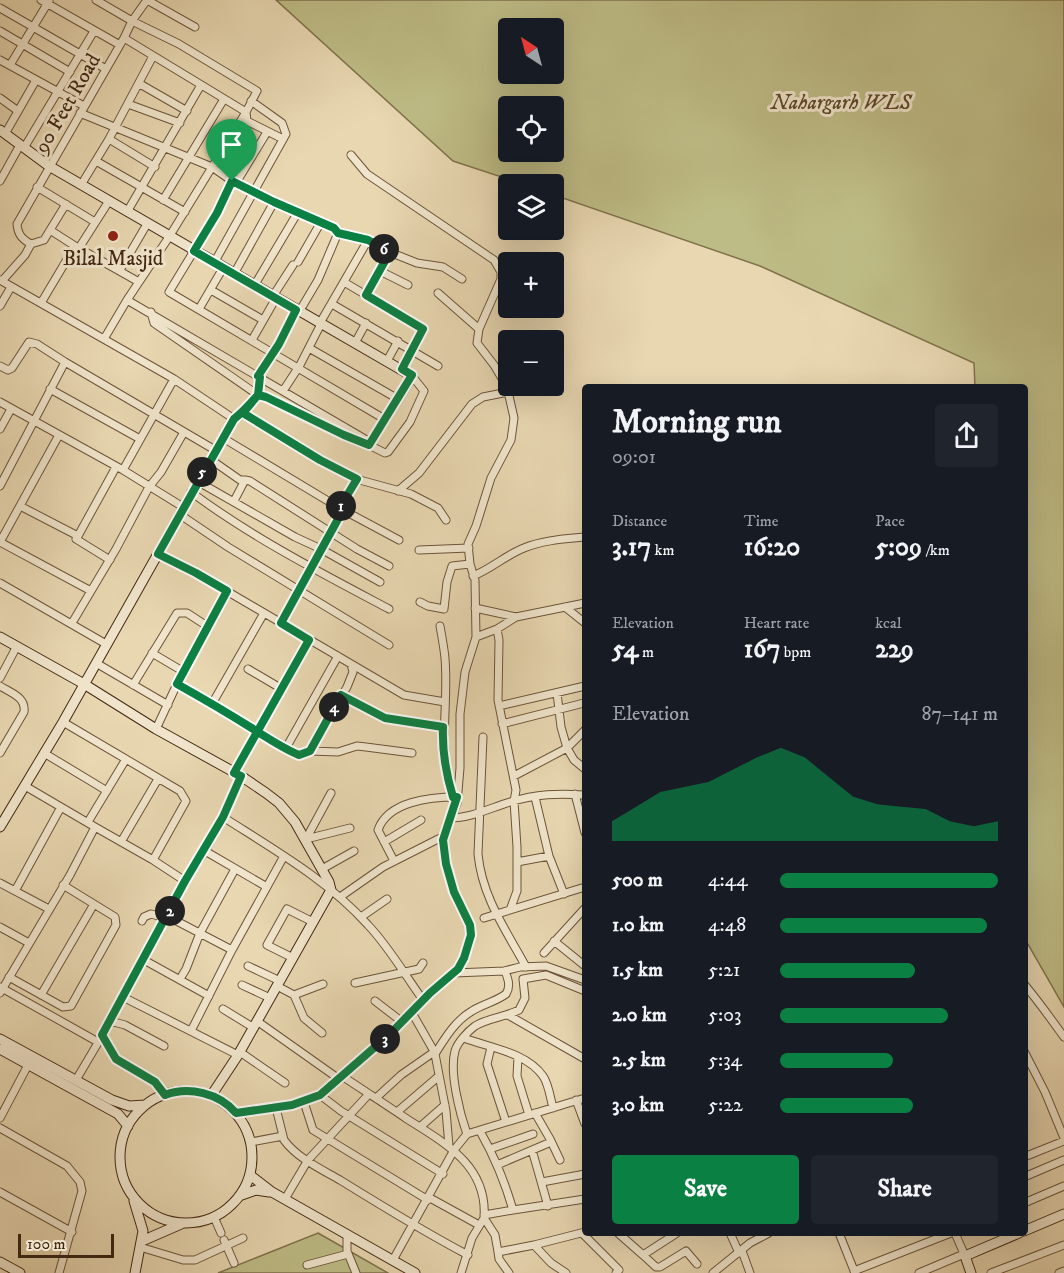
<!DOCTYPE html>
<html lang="en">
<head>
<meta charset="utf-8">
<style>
  :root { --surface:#171b24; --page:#20242c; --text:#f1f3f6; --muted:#9ea1a6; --accent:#0b8043 }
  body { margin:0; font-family:"IM FELL DW Pica",serif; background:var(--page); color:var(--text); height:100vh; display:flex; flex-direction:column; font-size:22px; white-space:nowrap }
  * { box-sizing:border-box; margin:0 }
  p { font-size:20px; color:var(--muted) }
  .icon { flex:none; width:33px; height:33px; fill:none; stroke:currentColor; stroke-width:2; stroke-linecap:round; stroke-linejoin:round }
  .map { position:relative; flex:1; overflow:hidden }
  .panel { position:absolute; left:582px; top:384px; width:446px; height:852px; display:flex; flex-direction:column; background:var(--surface); border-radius:6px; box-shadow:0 6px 24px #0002 }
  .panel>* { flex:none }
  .needle { width:39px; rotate:324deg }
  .buttons { position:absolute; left:498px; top:18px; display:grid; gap:12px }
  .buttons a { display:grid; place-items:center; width:66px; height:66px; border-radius:6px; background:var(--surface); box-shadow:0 6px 24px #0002; font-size:30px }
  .scale { position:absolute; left:18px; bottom:15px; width:96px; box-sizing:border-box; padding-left:6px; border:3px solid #432911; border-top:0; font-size:16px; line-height:21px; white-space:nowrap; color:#432911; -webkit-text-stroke:4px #f0e5cc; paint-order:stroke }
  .pin { position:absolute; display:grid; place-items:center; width:51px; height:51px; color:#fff; margin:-62px -26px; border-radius:50% 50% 50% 0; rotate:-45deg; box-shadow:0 0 6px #0007 }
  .pin .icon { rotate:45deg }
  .km { position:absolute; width:30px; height:30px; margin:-15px; border-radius:50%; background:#222; color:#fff; font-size:16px; line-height:30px; text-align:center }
  .round { display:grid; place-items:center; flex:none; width:63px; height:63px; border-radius:6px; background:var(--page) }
  .headline { display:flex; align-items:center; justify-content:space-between; height:102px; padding:0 30px }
  h1 { font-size:33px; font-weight:700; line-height:45px }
  .stats { display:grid; grid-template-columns:repeat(3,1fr); gap:9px; height:102px; padding:6px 30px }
  .stats div { display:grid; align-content:center }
  .stats b { font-size:26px; font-weight:700 }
  .stats small { font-size:16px; font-weight:400 }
  .stats p { font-size:16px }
  .chart { height:168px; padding:12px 30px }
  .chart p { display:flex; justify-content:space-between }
  .chart svg { width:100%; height:108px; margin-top:6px; fill:var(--accent); opacity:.7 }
  .primary-button { display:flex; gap:12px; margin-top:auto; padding:12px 30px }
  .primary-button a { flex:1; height:69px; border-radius:6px; background:var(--accent); color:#fff; font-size:24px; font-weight:700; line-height:69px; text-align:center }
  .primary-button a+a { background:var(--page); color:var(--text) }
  ul { padding:0 30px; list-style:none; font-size:20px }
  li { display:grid; grid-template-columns:96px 72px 1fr; align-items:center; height:45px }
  li i { height:15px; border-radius:8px; background:var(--accent) }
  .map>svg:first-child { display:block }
  .green { fill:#bebc86; stroke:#80724c; stroke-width:1.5; fill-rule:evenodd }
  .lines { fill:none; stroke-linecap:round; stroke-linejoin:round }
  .street-casing { stroke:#6c5439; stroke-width:9 }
  .secondary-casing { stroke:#432911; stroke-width:11 }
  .street { stroke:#f0e5cc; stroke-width:7 }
  .secondary { stroke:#f0e5cc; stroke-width:9 }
  .route-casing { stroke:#fff; stroke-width:12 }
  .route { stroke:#0b8043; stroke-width:8 }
  .poi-dot { fill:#8f2418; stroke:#f0e5cc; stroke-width:2 }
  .labels { text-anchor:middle; stroke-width:6; stroke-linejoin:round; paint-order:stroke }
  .park-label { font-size:21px; font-style:italic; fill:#5c4628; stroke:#f0e5cc }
  .street-label { font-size:21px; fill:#432911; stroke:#f0e5cc }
  .poi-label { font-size:21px; fill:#432911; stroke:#f0e5cc }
</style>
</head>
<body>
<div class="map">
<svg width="1064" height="1273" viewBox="0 0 1064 1273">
  <rect width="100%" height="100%" fill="#e8d7b1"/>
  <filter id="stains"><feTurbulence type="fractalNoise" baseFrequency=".00333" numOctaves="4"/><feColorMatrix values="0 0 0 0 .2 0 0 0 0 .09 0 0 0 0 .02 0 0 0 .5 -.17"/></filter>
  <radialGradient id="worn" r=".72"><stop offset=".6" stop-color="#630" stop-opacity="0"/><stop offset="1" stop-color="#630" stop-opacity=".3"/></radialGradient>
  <path class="green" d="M276,0H1064V1007L1025,939L1024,387H975L974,363L760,266L554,195V184H523L453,161ZM508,28H554V74H508ZM508,106H554V152H508Z
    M318,1233L388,1273H218Z"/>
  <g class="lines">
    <defs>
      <path id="street" d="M41,0L120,45
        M96,0L132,21L179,44L257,91L246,112L247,121L283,139
        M147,0L195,27
        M0,8L106,69
        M0,31L70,72
        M124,38L246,112L169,237L127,300L370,442
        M0,60L84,106
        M10,65L49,1
        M140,84L187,111
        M0,98L18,111
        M128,104L180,123
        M80,113L212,167L232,181L274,202L334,228L338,233L318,280L299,312
        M5,134L36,80
        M109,139L155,167
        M24,148L94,31
        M351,155L367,174L494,260L501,272V279L479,329
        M96,161L185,212
        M0,181L20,145
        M232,181L217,213L169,292L386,420
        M236,183L267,132
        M81,185L109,139L153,56
        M37,187L95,222
        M163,200L224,99
        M66,204L50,230L75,246
        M127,212L201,85
        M338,233L368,240
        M31,244L44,240L50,230
        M79,248L109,201
        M298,262L321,222
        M214,263L286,134L282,123L251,101
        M120,270L147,224
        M380,271L408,285
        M234,274L274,202
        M0,280L174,379L234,419
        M2,281L25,255L31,244C22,239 18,235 17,224L124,38L132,21L147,0
        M344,282L423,329L402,369
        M254,286L298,212
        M211,290L263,320
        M366,295L390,252
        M273,296L293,265
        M41,303L75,246L139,282
        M332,304L438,366
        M0,306L11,287
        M199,309L223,268
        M151,312L154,323L258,395
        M320,323L368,240L382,249L417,263L443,267L462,279
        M104,339L127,300
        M252,340L276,298
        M355,343L366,323
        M309,348L398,399
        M387,361L398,341
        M0,366L8,370L12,368L29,342L37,344L65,362
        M258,376L279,344L296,310
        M50,389L140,439
        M283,391L300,365L321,324
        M258,395L260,377
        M0,402L123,470L174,379
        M243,413L339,471L356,479L411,494L438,508L446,520
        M0,429L11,409
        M223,438L343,510L281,623
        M369,445L385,453L388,452L410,422L424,391L412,376
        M210,459L240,480H245
        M123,470L183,507
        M197,481L295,537L321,549L380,582
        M0,486L65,362L215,450
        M398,491L419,473L472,404L483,397L508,392
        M191,492C253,538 321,573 389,609
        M234,501L245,480L250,481L357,549L389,566
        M20,506L78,536L116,467
        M340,507L356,479
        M343,510L399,540
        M179,514L228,547L389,645
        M78,536L76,539L110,560
        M0,542L59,435
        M0,542L91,591
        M419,550L469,548
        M158,554L196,573L404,695L445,702
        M473,576C491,569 506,555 524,548C543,540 565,539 585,537
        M0,583L106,644
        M420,602L428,606L444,609L447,582L452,566L470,564
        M565,607L585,623
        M475,608L516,617L497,629L476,637
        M516,617L585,603
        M72,623L116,549L149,487L161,472L184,432
        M440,626C442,637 444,648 445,658C449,708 437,746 453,797
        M497,629L499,640L498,700L516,790L514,801L517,847V891L510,910
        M152,653L184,672
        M96,663L168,705
        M248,669L282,689
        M0,678L17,646
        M177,684L299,755L310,751L347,687L353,672L351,664
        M133,685L177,613H187L207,626
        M0,686C11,693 26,697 24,712L0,753
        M341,695L385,718L443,727
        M212,704L264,613
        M499,706L585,686
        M63,722L180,791L186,801L153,860
        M502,724L584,703
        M156,729L177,684L227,591
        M585,730L567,748L574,760L585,769
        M483,737L478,854C482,897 506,930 526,967
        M286,748L338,656
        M310,751L338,752L357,746L366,747L412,753
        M44,753L107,791
        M234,773L309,640
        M514,776L567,748L561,727L557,693
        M25,786L95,827
        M331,793L306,839L350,828
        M575,794L585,833
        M535,797L549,856
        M223,817C273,849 328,880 368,925C389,947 405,975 423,1000
        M450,818C471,818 490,808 510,802C537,794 557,793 585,795
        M88,822L126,759
        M121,842L158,779
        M384,842L421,820
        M205,851L267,887
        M394,861L378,830C388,801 431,797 457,797
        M517,862L549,856L564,894
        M322,869L354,851
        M0,883L49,909
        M15,891L61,807
        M340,897L383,867L444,836
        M167,916L232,950
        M361,917L387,899
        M484,918L585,887
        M142,921L144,917L151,914L166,918
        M0,927L29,943
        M554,941L585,966
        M544,953L585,908
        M293,958L267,945L287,909L313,922
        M144,960L209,996
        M248,966L280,981
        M454,973L504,971L520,967L546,966L585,980
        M9,977L63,1007L71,1006L116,925L115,917L63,885
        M180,979L186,969L200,933L235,869
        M355,983L419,969L423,963
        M1024,984C1039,1002 1051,1019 1064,1037
        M242,985L270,998
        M277,986L294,995L304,1018L322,1033
        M0,987L98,1042
        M0,993L70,875L95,827L153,860L185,881
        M41,995L94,904
        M294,995L323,984
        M123,997L238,1055
        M375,1001L401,1021
        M223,1009L254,1028
        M411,1011L435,1053
        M508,1015L585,1059
        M110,1021L125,1025L164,1046
        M257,1021L339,1079
        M191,1031L232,950L284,856
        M102,1036L116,1059L155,1082L165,1094
        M464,1038C490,1048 526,1052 543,1076C549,1085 550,1097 553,1108
        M491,1047L487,1064L506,1122
        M1024,1051L1045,1092L1064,1138
        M240,1052L285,1083
        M518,1057L517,1076L529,1115
        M342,1076C363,1090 385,1104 407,1119C445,1143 488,1166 484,1218
        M76,1080L102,1036L185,881L205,851L223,817L241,776
        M320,1095L341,1111L443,1174
        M376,1098L401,1075L434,1052
        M576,1100L585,1124
        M304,1102L313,1130L428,1200
        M276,1108L284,1140C297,1158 321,1169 340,1180C382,1206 424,1232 468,1255
        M397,1112L439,1076
        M235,1113L292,1105L320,1095L391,1033L430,993L454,973L464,958L471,935L470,925L454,892L446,864L443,840L457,803L460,768V714L465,672L476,637L475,580L470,564L468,544L476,526L491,478L511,440L514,418L507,387L494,365L477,343L479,329L438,293
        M535,1113L550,1139L560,1160
        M0,1118L28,1065
        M420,1127L445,1105
        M0,1128L67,1166L80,1182L82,1191L59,1273
        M480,1131C494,1156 505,1182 513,1210L585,1199
        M467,1134C460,1114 449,1072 455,1051C457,1043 468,1031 475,1026C488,1018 505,1017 519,1010L525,998L523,979L546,975L585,991
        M251,1142L283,1136
        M449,1146L446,1111L435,1054C445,1038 455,1021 472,1011C483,1004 495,1002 506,994C511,986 508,979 505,971
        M490,1149L533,1134
        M532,1150L548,1206
        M1024,1157L1064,1141
        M497,1165L551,1142
        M1024,1177L1064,1160
        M542,1182L585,1174
        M0,1192L72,1232
        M430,1198L479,1225
        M285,1199L308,1160L369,1094
        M1024,1203L1064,1186
        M484,1215L513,1210
        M214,1217L221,1233
        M582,1233L619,1270L616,1273
        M618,1233L643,1255L677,1233
        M730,1233L739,1253
        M839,1233L855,1273
        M955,1233L965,1256
        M347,1234V1251L356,1273
        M224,1240L234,1263
        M140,1247L183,1260H195L243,1238
        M742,1251L750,1273
        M643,1255L656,1267H660L686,1251L697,1264
        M393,1260L454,1150L467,1134L585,1098
        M307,1265L348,1254
        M854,1271L951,1233
        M461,1273L472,1238L484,1218L495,1235L498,1252
        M509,1273L499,1259L498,1252L534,1245
        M566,1273L551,1263L534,1245L585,1232
        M713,1273L750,1243L769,1233
        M919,1273L964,1254
        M991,1273L1064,1245
        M1059,1273L1064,1271"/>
      <path id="secondary" d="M0,130L49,166L412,376L369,445L344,435L266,397L258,395L243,413L234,419L63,722L0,827
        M0,637L84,684L156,729L241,776L266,793L279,803L295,822L329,882L331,890L238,1055L211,1096
        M0,1039L112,1100L129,1106L145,1105
        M0,1049L118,1114L128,1126
        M120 1157a66 66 0 1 1 132 0a66 66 0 1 1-132 0Z
        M250,1175L272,1192L415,1273
        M239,1196L256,1190L269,1192
        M134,1201L143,1231L135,1273
        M1024,1231L1064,1214
        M142,1241L181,1224
        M0,1262L20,1273
        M971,1273L965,1256L1019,1233"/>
    </defs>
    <use href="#street" class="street-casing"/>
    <use href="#secondary" class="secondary-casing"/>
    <use href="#street" class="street"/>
    <use href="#secondary" class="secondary"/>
  </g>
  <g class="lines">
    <defs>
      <path id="route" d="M232,181L217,213L194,251L296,310L279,344L258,376L260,377L258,395L243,413L320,460L357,479L340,507L343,510L281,623L309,640L234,773L241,776L223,817L185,881L102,1035L116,1059L155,1082L165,1095C189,1086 219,1093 236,1113L292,1105L320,1095L391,1033L430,993L458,969L464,958L471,935L470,925L454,892L446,864L443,840L457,797H453C446,774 442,751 443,727L385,718L341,695L310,751L299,755C282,748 266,737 250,727C226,712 202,698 177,684L227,591L196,573L158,554L234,419C243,412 250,404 258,395L266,397L344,435L369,445L412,375L402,369L423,329L366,295L390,252L368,240L338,233L334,228L274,202L232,181"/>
    </defs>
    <use href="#route" class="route-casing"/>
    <use href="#route" class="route"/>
  </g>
  <circle class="poi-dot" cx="113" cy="236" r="6"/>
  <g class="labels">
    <g class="park-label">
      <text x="841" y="109">Nahargarh WLS</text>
    </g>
    <g class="street-label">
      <text transform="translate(67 103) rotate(-60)" y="7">90 Feet Road</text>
    </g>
    <g class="poi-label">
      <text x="113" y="265">Bilal Masjid</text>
    </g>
  </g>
  <rect width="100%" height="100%" filter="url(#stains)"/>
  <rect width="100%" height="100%" fill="url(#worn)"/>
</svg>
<div class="buttons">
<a><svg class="needle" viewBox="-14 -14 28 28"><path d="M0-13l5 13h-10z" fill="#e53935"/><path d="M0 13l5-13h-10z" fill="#9ea1a6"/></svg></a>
<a><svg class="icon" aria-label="locate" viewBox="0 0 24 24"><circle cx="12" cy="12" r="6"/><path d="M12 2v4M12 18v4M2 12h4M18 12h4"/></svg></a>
<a><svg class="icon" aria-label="layers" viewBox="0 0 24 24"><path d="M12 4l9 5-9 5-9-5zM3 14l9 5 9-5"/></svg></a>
<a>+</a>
<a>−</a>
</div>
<div class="scale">100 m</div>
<div class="pin" style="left:232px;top:181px;background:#1e9e55"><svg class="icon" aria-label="arrive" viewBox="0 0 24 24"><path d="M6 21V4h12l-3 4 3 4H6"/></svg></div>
<b class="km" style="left:341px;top:506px">1</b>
<b class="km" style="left:170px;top:911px">2</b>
<b class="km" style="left:385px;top:1039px">3</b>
<b class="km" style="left:334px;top:707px">4</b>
<b class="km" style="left:202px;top:472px">5</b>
<b class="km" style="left:384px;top:249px">6</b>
<section class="panel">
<div class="headline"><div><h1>Morning run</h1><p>09:01</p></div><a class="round"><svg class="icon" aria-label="share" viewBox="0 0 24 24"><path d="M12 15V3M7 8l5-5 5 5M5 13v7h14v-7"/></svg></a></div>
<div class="stats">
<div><p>Distance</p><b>3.17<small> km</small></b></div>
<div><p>Time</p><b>16:20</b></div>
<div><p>Pace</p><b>5:09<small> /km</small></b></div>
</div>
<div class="stats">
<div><p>Elevation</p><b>54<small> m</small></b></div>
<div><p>Heart rate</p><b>167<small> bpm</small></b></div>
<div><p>kcal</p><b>229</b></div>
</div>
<div class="chart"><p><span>Elevation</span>87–141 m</p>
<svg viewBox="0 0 160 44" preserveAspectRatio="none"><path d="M0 44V36L10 30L20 24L30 22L40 20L50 15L60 10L70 6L80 10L90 18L100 26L110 29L120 30L130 31L140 36L150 38L160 36V44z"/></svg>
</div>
<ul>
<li><b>500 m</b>4:44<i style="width:100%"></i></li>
<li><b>1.0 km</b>4:48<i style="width:95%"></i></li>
<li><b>1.5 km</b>5:21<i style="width:62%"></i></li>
<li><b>2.0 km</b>5:03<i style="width:77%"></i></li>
<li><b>2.5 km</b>5:34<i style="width:52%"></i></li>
<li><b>3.0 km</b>5:22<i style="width:61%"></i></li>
</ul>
<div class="primary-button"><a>Save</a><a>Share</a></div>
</section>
</div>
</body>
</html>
